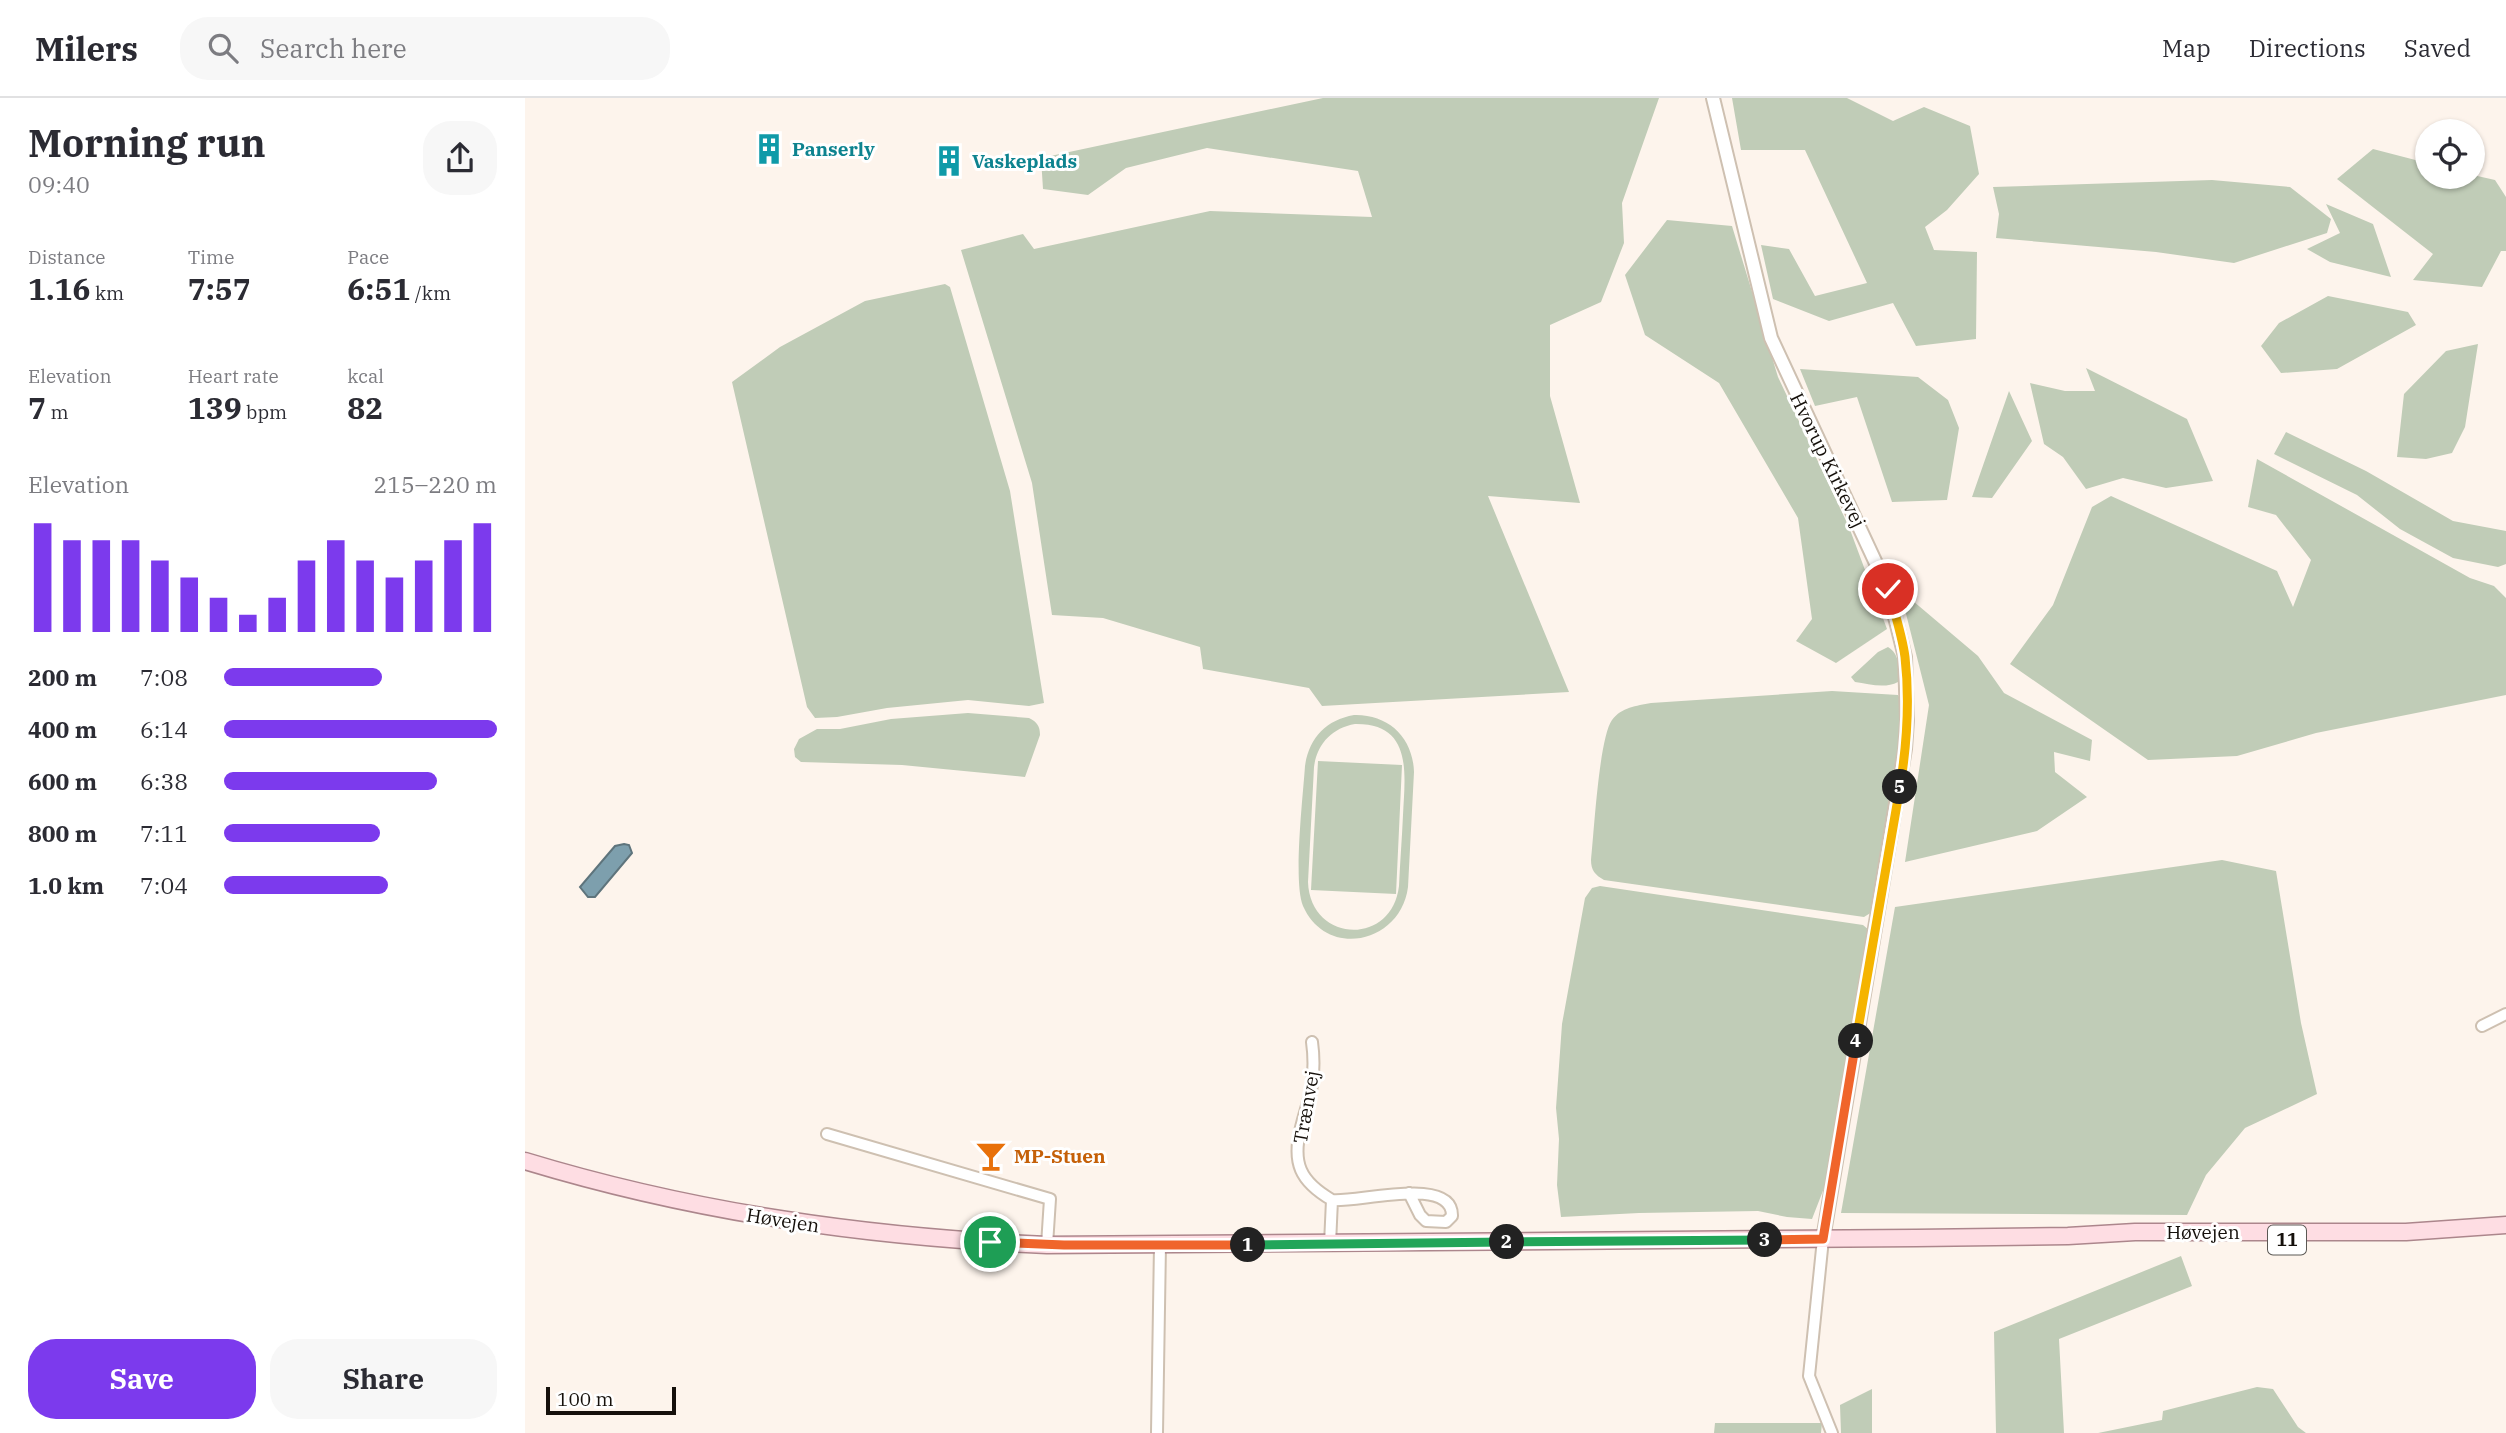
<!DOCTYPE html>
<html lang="en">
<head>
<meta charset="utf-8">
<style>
  :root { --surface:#fff; --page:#f7f7f7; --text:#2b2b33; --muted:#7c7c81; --line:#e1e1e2; --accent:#7c3aed }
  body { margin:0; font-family:"IBM Plex Serif",serif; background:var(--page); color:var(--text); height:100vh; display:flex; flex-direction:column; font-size:26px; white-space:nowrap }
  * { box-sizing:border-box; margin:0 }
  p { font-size:23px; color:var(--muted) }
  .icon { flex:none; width:38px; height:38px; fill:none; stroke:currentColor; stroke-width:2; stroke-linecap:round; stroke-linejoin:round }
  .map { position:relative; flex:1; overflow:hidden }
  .side { display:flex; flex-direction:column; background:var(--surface); width:525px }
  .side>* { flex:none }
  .tools { position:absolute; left:1890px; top:21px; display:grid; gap:14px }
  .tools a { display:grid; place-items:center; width:70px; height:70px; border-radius:50%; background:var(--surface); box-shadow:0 2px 5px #0004; font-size:35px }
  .scale { position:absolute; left:21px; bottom:18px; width:130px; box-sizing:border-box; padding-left:7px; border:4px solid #15100b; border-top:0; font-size:19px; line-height:24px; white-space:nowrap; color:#15100b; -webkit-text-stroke:5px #fff; paint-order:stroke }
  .pin { position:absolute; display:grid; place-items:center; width:60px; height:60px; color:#fff; margin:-30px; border:4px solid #fff; border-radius:50%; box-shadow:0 2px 7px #0007 }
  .km { position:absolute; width:35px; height:35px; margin:-18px; border-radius:50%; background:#222; color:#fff; font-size:19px; line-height:35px; text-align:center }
  .round { display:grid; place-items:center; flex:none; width:74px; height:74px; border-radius:28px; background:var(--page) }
  .summary { display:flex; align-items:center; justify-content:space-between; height:119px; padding:0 28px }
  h1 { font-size:38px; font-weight:700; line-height:52px }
  .metrics { display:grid; grid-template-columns:repeat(3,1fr); gap:10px; height:119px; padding:7px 28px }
  .metrics div { display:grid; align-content:center }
  .metrics b { font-size:30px; font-weight:700 }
  .metrics small { font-size:19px; font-weight:400 }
  .metrics p { font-size:19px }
  .chart { height:196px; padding:14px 28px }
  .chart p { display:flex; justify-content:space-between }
  .chart svg { width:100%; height:126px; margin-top:7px; stroke:var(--accent); stroke-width:6 }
  .cta { display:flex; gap:14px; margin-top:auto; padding:14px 28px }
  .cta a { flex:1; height:80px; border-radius:28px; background:var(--accent); color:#fff; font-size:28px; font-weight:700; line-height:80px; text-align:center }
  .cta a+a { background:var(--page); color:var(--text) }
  ul { padding:0 28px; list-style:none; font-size:23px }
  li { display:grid; grid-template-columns:112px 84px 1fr; align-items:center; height:52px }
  li i { height:18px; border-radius:9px; background:var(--accent) }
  header { display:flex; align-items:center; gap:42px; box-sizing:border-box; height:98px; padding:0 35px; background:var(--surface); border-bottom:2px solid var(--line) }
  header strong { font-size:33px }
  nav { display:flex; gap:38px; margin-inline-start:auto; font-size:24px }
  .search { width:490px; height:63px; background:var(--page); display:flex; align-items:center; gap:18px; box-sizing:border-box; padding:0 24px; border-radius:28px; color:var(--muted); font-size:26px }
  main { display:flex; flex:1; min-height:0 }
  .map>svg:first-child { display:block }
  .green { fill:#c0ccb7; fill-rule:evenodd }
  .water { fill:#7d9fad; stroke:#5e747c; stroke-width:2 }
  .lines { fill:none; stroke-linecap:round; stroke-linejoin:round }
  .minor-casing { stroke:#cec0b1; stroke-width:14 }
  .tertiary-casing { stroke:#cec0b1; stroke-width:16 }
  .primary-casing { stroke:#ac868c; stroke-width:19 }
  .minor { stroke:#fff; stroke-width:10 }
  .tertiary { stroke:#fff; stroke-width:12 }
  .primary { stroke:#fedde3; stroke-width:16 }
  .split-1-casing { stroke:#fff; stroke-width:14 }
  .split-2-casing { stroke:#fff; stroke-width:14 }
  .split-3-casing { stroke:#fff; stroke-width:14 }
  .split-4-casing { stroke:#fff; stroke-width:14 }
  .split-5-casing { stroke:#fff; stroke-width:14 }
  .split-6-casing { stroke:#fff; stroke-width:14 }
  .split-1 { stroke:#f0652b; stroke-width:9 }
  .split-2 { stroke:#22a559; stroke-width:9 }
  .split-3 { stroke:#22a559; stroke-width:9 }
  .split-4 { stroke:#f0652b; stroke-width:9 }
  .split-5 { stroke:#f5b400; stroke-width:9 }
  .split-6 { stroke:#f5b400; stroke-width:9 }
  .labels { text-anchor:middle; stroke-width:6; stroke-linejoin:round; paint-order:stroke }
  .shield { fill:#fff; stroke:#5b5854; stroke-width:2 }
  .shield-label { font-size:18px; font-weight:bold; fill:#15100b }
  .culture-label { font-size:19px; font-weight:bold; fill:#0d838f; stroke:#fff; text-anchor:start }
  .street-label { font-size:19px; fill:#15100b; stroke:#fff }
  .food-label { font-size:19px; font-weight:bold; fill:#c56008; stroke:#fff; text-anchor:start }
</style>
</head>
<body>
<header>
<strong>Milers</strong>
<div class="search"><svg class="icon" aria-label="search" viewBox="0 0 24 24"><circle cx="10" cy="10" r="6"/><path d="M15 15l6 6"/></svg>Search here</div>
<nav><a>Map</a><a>Directions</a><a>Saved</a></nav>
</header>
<main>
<section class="side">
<div class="summary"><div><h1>Morning run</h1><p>09:40</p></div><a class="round"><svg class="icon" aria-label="share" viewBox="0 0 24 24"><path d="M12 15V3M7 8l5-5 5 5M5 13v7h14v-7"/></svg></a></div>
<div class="metrics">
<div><p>Distance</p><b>1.16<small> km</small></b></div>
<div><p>Time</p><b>7:57</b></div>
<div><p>Pace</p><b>6:51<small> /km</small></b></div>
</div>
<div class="metrics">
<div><p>Elevation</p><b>7<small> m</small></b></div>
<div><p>Heart rate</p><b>139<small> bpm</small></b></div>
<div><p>kcal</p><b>82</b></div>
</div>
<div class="chart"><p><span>Elevation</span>215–220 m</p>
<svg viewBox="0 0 160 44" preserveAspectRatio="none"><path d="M5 44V6M15 44V12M25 44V12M35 44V12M45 44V19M55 44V25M65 44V32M75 44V38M85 44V32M95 44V19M105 44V12M115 44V19M125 44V25M135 44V19M145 44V12M155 44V6"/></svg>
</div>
<ul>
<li><b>200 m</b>7:08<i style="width:58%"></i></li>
<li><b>400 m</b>6:14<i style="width:100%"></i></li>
<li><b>600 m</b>6:38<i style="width:78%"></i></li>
<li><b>800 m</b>7:11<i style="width:57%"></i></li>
<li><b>1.0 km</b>7:04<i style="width:60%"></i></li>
</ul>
<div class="cta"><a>Save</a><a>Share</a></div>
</section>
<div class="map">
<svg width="1981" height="1335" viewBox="0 0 1981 1335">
  <rect width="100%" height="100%" fill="#fdf4ec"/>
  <path class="green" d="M798,0H1134L1097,105L1099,145L1076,204L1025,227V298L1055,405L963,398L1044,594L797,608L784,590L678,571L675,549L578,520L527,517L507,385L436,152L498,136L509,151L685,113L847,119L833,73L682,50L601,70L563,97L518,91L516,60Z
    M1207,0H1322L1368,23L1399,9L1445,28L1454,76L1422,112L1400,129L1409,152L1452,154L1451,241L1391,248L1368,205L1304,223L1248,201L1236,147L1264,151L1290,198L1342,185L1280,52H1216Z
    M1848,51L1902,65V79H1948V77L1970,82L1981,99V153H1976L1957,189L1888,182L1908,156L1812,81Z
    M1687,82L1765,89L1806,121L1802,135L1709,165L1631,154L1471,140L1474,116L1468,89Z
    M1801,106L1848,126L1866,179L1805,164L1782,151L1815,135Z
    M1142,122L1207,128L1253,279L1324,429L1362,531L1311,565L1271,543L1287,521L1273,420L1194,285L1120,237L1100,177Z
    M420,186L425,189L485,393L519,605L504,608L443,602L362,610L312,619L290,620L282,609L207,284L255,249L340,203Z
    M1803,198L1883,214L1891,227L1812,271L1756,275L1736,248L1754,225Z
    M1953,246L1940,329L1927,355L1901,361L1872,359L1879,296L1921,253Z
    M1561,270L1662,321L1688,383L1641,390L1598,380L1561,391L1538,359L1519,346L1505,285L1540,293H1570Z
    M1275,271L1393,279L1423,302L1434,330L1422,402L1367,404L1332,299L1290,308Z
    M1484,293L1507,343L1467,400L1447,399Z
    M1761,334L1841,373L1928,423L1981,433V466L1973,469L1928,460L1875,431L1832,397L1749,356Z
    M1732,361L1945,480L1969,488L1981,500V597L1791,635L1712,658L1623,662L1485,566L1528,507L1567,409L1586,398L1752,473L1768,509L1786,462L1751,417L1723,409Z
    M1375,492L1453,558L1479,595L1567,642L1565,663L1529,654L1530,674L1562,699L1512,733L1380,764L1404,607Z
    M1363,549C1374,555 1376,572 1373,584C1360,591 1344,586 1330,584L1326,579L1353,554Z
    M1307,593L1373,597L1378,606L1375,640L1347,814L1339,819L1079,782C1070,777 1066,772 1066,762C1069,735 1074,640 1087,622C1097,609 1111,608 1126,605Z
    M443,615L504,620C512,624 515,628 515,637L500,679L377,667L276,664L270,659L269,651L274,641L292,631H315L366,621Z
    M829,617C863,616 888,639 889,674L883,789C876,845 802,862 778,808C768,784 778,698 780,668C784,640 801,622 829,617ZM830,626C888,625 880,676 878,717C877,740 875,764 874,788C867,849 785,845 783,784L789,669C792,646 807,630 830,626Z
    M793,663L877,667L871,796L786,792Z
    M1697,762L1751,773L1776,925L1792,996L1720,1030L1681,1077L1662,1117L1316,1115L1370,809Z
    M1075,788L1338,827L1344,832L1301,1085L1287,1121L1262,1119L1233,1113L1114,1115L1036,1119L1032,1087L1034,1041L1031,1010L1037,926L1060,800L1067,790Z
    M1656,1158L1667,1188L1534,1241L1539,1335H1471L1469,1234Z
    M1732,1289L1748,1291L1773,1329L1781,1335H1573L1637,1322L1638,1313Z
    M1347,1291V1335H1316L1315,1307Z
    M1190,1325H1297L1296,1335H1189Z"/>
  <path class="water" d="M99,746L104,747L107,755L70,799H63L55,789L90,748Z"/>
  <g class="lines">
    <defs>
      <path id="minor" d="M1957,928L1981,916
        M787,944C789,958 789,972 787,987C783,1013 765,1046 776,1072C782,1086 795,1095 807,1102C832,1105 928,1077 927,1118L921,1124L901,1123L895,1117L884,1095
        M302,1036L525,1101L522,1147
        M1298,1141L1284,1278L1307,1335
        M805,1146L807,1102
        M632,1335L635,1147"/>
      <path id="tertiary" d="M1188,0L1246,240L1363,491L1380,559L1382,623L1380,651L1298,1141"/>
      <path id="primary" d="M0,1063C171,1115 343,1139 522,1147L1391,1140L1543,1138L1610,1134H1881L1981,1127"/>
    </defs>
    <use href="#minor" class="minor-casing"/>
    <use href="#tertiary" class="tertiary-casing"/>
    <use href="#primary" class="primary-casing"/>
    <use href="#minor" class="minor"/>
    <use href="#tertiary" class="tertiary"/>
    <use href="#primary" class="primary"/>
  </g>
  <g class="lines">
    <defs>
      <path id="split-1" d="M465,1144L539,1147H723"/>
      <path id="split-2" d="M723,1147L982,1144"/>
      <path id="split-3" d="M982,1144L1240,1142"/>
      <path id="split-4" d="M1240,1142L1298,1141L1331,943"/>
      <path id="split-5" d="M1331,943L1375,689"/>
      <path id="split-6" d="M1363,491C1369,513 1377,536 1380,559C1385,603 1382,646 1375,689"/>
    </defs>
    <use href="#split-1" class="split-1-casing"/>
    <use href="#split-2" class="split-2-casing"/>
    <use href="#split-3" class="split-3-casing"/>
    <use href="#split-4" class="split-4-casing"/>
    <use href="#split-5" class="split-5-casing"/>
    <use href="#split-6" class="split-6-casing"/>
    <use href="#split-1" class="split-1"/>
    <use href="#split-2" class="split-2"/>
    <use href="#split-3" class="split-3"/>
    <use href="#split-4" class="split-4"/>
    <use href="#split-5" class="split-5"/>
    <use href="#split-6" class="split-6"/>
  </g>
  <defs>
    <symbol id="building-bare" viewBox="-9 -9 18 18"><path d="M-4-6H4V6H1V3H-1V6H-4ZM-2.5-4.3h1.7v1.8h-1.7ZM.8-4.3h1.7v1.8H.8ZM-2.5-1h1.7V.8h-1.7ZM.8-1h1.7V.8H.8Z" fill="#0f9aa8" stroke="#fff" stroke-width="2.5" paint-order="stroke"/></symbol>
    <symbol id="bar-bare" viewBox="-9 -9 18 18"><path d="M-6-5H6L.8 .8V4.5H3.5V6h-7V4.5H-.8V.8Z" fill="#e8710a" stroke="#fff" stroke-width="2.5" paint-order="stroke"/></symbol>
  </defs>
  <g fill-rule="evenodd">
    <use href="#building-bare" x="222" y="29" width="44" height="44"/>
    <use href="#building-bare" x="402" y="41" width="44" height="44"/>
    <use href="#bar-bare" x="444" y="1036" width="44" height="44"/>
  </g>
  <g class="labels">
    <rect class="shield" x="1743" y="1127.5" width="38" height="29" rx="5"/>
    <g class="shield-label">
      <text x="1762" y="1148">11</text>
    </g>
    <g class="culture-label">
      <text x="267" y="58">Panserly</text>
      <text x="447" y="70">Vaskeplads</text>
    </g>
    <g class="street-label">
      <text transform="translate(1303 362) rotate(64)" y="7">Hvorup Kirkevej</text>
      <text transform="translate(781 1009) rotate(-80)" y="7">Trænvej</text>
      <text transform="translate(258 1122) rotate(9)" y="7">Høvejen</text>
      <text x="1678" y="1141">Høvejen</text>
    </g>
    <g class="food-label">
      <text x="489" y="1065">MP-Stuen</text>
    </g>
  </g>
</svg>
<div class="tools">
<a><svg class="icon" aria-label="locate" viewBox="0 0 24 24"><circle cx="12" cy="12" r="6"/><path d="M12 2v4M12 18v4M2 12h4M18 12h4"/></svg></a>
</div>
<div class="scale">100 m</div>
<div class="pin" style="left:465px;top:1144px;background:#1e9e55"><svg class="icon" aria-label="arrive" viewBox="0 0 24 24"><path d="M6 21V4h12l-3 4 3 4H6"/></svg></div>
<div class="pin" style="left:1363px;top:491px;background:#d93025"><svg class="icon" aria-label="check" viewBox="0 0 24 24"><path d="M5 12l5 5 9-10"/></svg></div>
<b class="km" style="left:723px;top:1147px">1</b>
<b class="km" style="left:982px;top:1144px">2</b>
<b class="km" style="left:1240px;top:1142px">3</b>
<b class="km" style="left:1331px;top:943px">4</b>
<b class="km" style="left:1375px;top:689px">5</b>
</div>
</main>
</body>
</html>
